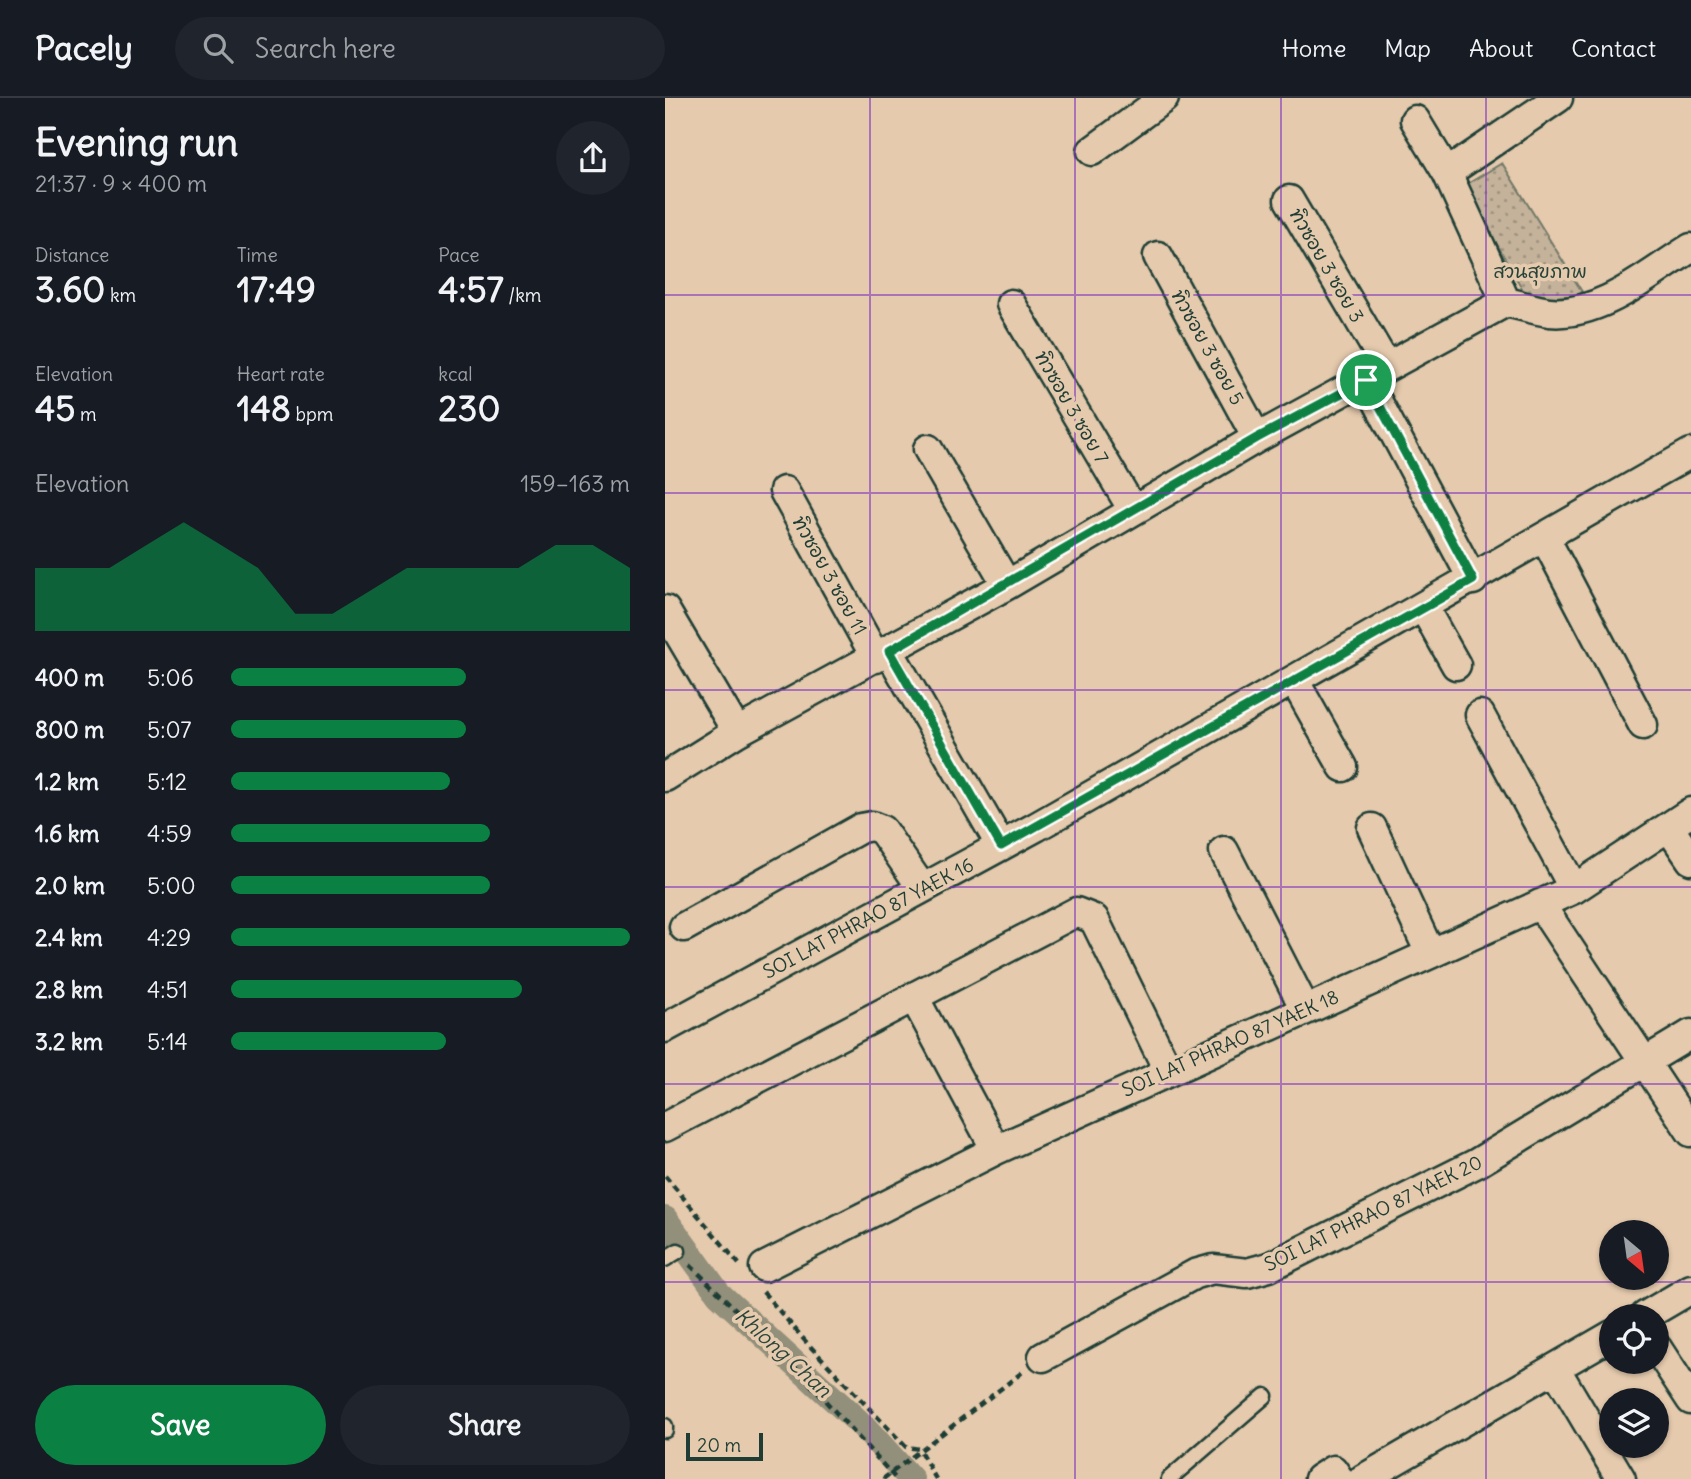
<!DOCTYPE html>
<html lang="en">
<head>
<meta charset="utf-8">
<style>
  :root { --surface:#171b24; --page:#20242c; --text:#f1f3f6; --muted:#9ea1a6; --line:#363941; --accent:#0b8043 }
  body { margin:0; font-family:Delius,"Playpen Sans Thai",sans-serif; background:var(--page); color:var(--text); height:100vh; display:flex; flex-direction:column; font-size:26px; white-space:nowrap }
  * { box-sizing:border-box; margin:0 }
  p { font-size:23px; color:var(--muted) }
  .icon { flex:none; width:38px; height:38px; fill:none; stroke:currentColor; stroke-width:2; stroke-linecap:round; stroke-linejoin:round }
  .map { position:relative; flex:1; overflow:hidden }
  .panel { display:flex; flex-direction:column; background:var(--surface); width:665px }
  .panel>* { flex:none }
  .needle { width:46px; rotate:151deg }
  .tools { position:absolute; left:934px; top:1122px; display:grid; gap:14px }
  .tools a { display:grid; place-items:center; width:70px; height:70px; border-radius:50%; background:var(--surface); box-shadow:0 2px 5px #0004; font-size:35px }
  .scale { position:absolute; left:21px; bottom:18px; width:77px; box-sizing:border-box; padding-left:7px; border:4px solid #1f3d34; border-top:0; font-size:19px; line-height:24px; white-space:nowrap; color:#1f3d34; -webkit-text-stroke:5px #e5caad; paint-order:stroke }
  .pin { position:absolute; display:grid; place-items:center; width:60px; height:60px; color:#fff; margin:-30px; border:4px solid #fff; border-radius:50%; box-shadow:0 2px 7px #0007 }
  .round { display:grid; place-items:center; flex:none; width:74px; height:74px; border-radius:37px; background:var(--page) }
  .head { display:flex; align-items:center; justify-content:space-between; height:119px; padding:0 35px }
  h1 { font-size:38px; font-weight:700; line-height:52px }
  .stats { display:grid; grid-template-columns:repeat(3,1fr); gap:10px; height:119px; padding:7px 35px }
  .stats div { display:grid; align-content:center }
  .stats b { font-size:35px; font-weight:700 }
  .stats small { font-size:19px; font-weight:400 }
  .stats p { font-size:19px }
  .chart { height:196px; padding:14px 35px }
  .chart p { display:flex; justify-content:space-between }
  .chart svg { width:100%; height:126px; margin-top:7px; fill:var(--accent); opacity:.7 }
  .action { display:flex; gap:14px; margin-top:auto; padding:14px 35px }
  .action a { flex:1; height:80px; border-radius:42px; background:var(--accent); color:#fff; font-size:28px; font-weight:700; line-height:80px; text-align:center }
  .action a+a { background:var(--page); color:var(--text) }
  ul { padding:0 35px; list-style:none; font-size:23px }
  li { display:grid; grid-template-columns:112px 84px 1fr; align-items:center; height:52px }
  li i { height:18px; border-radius:9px; background:var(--accent) }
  header { display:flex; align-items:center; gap:42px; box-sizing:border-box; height:98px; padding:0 35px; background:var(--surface); border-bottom:2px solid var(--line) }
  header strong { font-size:33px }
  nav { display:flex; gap:38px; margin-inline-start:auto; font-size:24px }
  .search { width:490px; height:63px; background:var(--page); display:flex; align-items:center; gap:18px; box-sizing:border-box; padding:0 24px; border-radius:38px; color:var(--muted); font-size:26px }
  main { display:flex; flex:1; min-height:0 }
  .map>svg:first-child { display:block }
  .park { fill:url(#park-dots); stroke:#727867; stroke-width:2 }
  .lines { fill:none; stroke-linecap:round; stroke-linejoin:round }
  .canal { stroke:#928f7a; stroke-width:26 }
  .lane-casing { stroke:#1f3d34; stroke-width:19 }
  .street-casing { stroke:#1f3d34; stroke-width:33 }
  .path { stroke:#1f3d34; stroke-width:4.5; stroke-dasharray:7 5; stroke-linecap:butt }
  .lane { stroke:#e5caad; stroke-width:14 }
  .street { stroke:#e5caad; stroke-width:28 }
  .route-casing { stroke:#fff; stroke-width:14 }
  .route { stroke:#0b8043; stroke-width:9 }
  .grid { fill:none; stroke:#7b2cbf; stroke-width:2; stroke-opacity:0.55 }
  .labels { text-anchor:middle; stroke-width:7; stroke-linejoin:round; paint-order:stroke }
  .street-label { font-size:19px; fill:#1f3d34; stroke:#e5caad }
  .park-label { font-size:19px; fill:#274339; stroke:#e5caad }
  .water-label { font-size:21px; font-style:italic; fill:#2a453b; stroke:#e5caad }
</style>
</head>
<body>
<header>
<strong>Pacely</strong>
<div class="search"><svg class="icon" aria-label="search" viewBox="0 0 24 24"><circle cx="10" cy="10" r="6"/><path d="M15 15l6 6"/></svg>Search here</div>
<nav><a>Home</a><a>Map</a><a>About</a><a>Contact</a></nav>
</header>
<main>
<section class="panel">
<div class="head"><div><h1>Evening run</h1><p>21:37 · 9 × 400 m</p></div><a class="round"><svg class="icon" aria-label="share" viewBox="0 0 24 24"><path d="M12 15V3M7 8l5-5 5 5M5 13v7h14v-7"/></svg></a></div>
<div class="stats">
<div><p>Distance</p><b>3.60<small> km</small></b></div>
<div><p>Time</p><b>17:49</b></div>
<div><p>Pace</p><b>4:57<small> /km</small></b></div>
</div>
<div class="stats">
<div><p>Elevation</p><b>45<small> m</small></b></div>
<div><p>Heart rate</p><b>148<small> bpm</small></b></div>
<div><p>kcal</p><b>230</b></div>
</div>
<div class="chart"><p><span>Elevation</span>159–163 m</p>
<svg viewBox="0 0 160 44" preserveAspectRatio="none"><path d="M0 44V22L10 22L20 22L30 14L40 6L50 14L60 22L70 38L80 38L90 30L100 22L110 22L120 22L130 22L140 14L150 14L160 22V44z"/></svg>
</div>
<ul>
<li><b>400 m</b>5:06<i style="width:59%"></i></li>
<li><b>800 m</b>5:07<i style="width:59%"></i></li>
<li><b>1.2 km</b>5:12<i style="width:55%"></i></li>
<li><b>1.6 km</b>4:59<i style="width:65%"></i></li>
<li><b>2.0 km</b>5:00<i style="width:65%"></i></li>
<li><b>2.4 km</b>4:29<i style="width:100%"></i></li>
<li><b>2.8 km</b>4:51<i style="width:73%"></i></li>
<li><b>3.2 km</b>5:14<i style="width:54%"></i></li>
</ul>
<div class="action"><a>Save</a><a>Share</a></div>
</section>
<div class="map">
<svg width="1026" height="1381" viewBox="0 0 1026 1381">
  <defs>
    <pattern id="park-dots" width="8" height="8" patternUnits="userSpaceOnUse" patternTransform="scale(1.75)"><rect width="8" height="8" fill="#c4b29a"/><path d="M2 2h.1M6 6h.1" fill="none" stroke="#9f927e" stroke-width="1.8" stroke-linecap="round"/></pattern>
  </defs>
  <rect width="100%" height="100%" fill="#e5caad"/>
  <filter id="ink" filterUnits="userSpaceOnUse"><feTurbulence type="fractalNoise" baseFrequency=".0143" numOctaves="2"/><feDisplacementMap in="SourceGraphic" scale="14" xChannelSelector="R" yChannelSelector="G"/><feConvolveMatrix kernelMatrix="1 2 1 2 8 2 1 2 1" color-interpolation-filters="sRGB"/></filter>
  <g filter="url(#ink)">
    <path class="park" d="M837,65L919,197L900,205L863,201L799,88Z"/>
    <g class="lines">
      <path class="canal" d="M0,1121L54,1196L198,1328L246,1381"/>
      <defs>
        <path id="lane" d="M0,1161L13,1153
          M0,1328V1332
          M504,1381L600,1298"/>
        <path id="street" d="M750,22L782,75
          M427,53L499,0
          M624,102L722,269
          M493,158L592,340
          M841,204L782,75L893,0
          M346,206L468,412
          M701,282L808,482
          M263,351L342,487
          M119,393L211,560
          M880,440L978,627
          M759,510L791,567
          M0,512L72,634
          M224,553L336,748
          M629,582L678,669
          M815,617L909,791
          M0,679L72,634L342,487L592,340L841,204C855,207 870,212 884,214C936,219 985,175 1026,150
          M707,730L765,855
          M1005,731L1026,762
          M559,753L640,911
          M875,806L1026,1034
          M19,829L196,730L207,728L217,732L257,790
          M249,899L331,1052
          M0,930L371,729L1026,355
          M0,1029L411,814L429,821L503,972
          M99,1169L331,1052L909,791L1026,714
          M980,1218L1026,1191
          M992,1250L1026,1302
          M378,1259L530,1176L548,1171L582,1175L604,1169L812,1065L1026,936
          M890,1270L956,1381
          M654,1381L668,1372L674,1381
          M698,1381L947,1237"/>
      </defs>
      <use href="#lane" class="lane-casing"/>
      <use href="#street" class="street-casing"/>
      <path class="path" d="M0,1078L74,1166
        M25,1167L128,1267L231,1381
        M98,1194L142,1245L241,1349L254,1351L271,1381
        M218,1381L359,1273"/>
      <use href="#lane" class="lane"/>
      <use href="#street" class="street"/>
    </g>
  </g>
  <g class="lines" filter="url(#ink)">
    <defs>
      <path id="route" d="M701,282L808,482L336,748L224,553L592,340Z"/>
    </defs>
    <use href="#route" class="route-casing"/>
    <use href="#route" class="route"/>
  </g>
  <path class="grid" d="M205,0V1381M410,0V1381M616,0V1381M821,0V1381M0,197H1026M0,395H1026M0,592H1026M0,789H1026M0,986H1026M0,1184H1026"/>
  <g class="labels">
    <g class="street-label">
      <text transform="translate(662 167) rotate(60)" y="7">ทิวซอย 3 ซอย 3</text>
      <text transform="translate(543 249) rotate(61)" y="7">ทิวซอย 3 ซอย 5</text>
      <text transform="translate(407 309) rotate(60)" y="7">ทิวซอย 3 ซอย 7</text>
      <text transform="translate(165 477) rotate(61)" y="7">ทิวซอย 3 ซอย 11</text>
      <text transform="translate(203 820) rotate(-28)" y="7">SOI LAT PHRAO 87 YAEK 16</text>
      <text transform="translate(565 945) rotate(-24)" y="7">SOI LAT PHRAO 87 YAEK 18</text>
      <text transform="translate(708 1115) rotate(-26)" y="7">SOI LAT PHRAO 87 YAEK 20</text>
    </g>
    <g class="park-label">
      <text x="875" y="180">สวนสุขภาพ</text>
    </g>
    <g class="water-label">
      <text transform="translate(118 1255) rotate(42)" y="7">Khlong Chan</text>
    </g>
  </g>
</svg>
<div class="tools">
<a><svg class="needle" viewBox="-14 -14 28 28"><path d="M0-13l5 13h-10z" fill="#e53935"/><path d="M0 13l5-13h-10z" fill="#9ea1a6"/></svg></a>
<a><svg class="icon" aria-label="locate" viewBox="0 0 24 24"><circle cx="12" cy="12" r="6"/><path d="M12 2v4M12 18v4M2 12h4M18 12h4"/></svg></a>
<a><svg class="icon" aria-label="layers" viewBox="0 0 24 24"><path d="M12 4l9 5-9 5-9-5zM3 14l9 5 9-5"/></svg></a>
</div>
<div class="scale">20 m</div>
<div class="pin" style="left:701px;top:282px;background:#1e9e55"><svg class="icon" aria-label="arrive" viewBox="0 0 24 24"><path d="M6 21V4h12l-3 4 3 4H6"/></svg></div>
</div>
</main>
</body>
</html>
